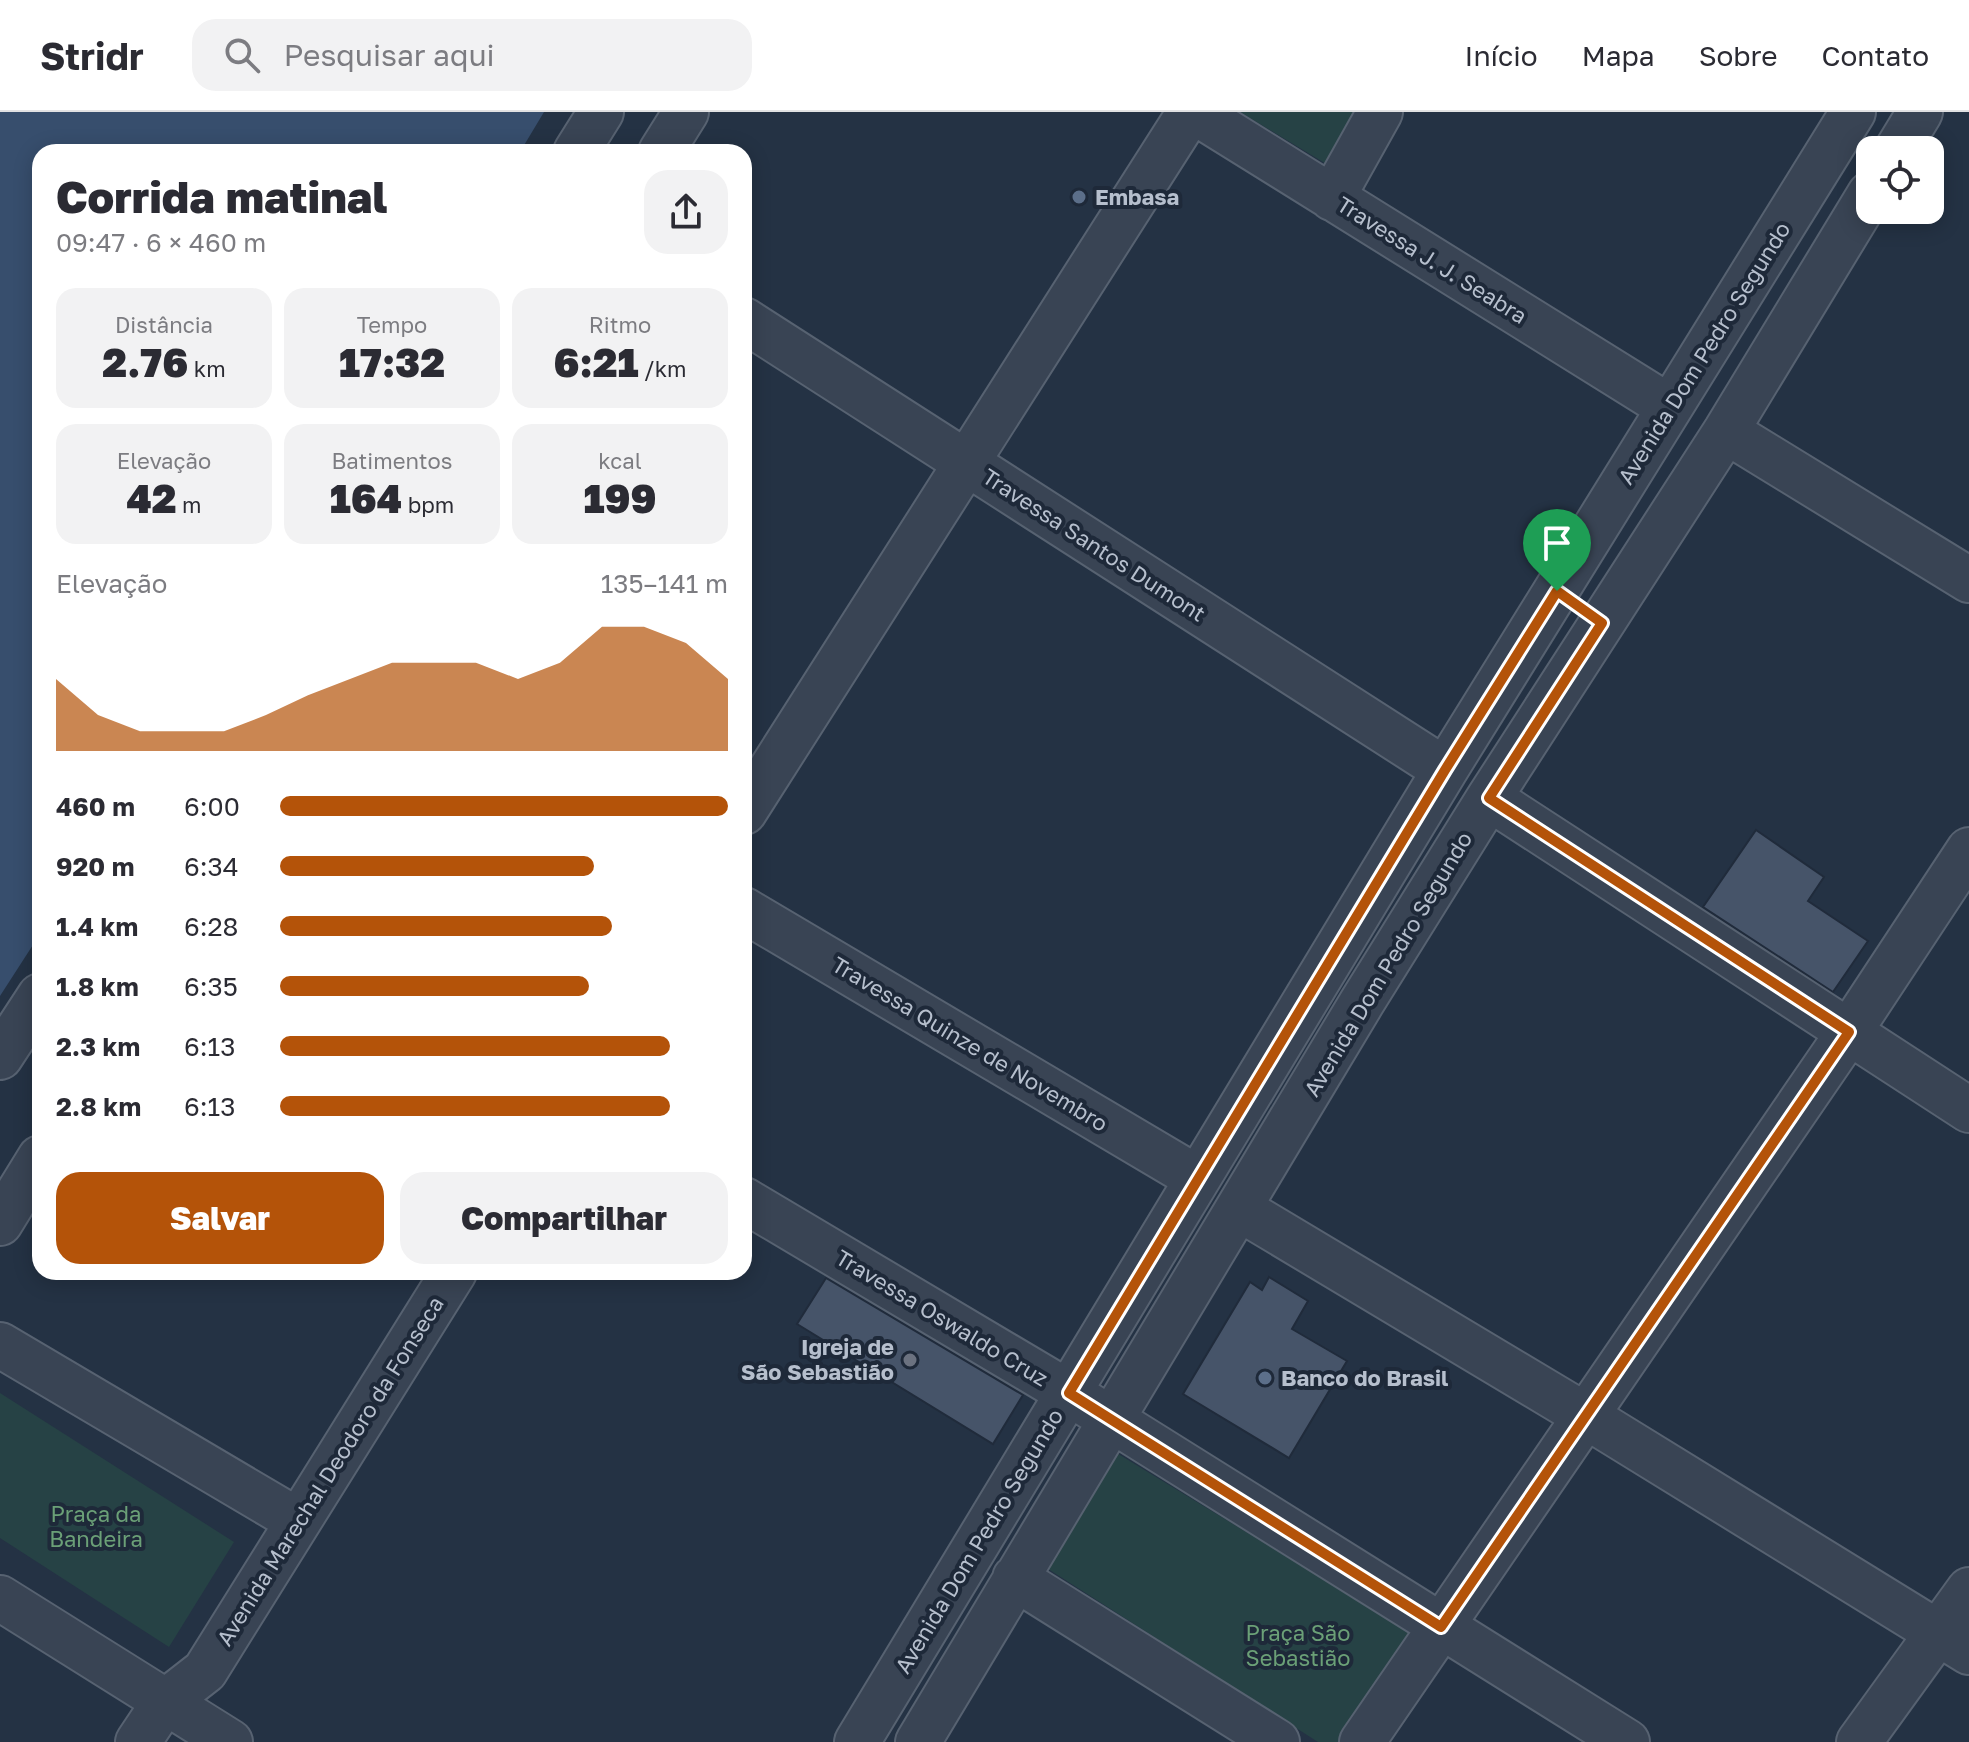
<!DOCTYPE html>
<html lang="pt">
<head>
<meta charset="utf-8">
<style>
  :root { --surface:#fff; --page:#f2f2f3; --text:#2b2b33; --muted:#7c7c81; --line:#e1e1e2; --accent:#b45309 }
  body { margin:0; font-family:"Golos Text",sans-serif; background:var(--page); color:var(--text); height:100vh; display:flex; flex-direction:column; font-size:30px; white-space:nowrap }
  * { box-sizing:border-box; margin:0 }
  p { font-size:26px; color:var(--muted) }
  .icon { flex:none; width:44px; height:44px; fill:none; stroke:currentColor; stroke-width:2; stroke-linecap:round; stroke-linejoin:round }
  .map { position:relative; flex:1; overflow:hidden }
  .sheet { position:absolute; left:32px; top:32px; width:720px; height:1136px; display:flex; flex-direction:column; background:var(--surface); border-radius:24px; box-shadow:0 4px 20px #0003 }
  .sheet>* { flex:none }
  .controls { position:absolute; left:1856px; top:24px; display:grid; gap:16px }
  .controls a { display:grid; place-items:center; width:88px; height:88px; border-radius:16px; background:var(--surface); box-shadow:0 4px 20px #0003; font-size:40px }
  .pin { position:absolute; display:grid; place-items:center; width:68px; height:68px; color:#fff; margin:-82px -34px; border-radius:50% 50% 50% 0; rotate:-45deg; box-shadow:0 0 8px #0007 }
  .pin .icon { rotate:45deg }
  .round { display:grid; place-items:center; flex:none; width:84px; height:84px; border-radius:24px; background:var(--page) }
  .headline { display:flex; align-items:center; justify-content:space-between; height:136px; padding:0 24px }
  h1 { font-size:44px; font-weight:800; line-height:60px }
  .stats { display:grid; grid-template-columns:repeat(3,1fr); gap:12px; height:136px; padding:8px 24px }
  .stats div { display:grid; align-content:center; border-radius:20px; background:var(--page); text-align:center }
  .stats b { font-size:40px; font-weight:800 }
  .stats small { font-size:22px; font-weight:400 }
  .stats p { font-size:22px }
  .chart { height:224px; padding:16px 24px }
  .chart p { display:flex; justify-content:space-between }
  .chart svg { width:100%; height:144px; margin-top:8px; fill:var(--accent); opacity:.7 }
  .primary-button { display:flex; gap:16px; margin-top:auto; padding:16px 24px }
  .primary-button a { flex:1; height:92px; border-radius:24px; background:var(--accent); color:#fff; font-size:32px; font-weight:800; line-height:92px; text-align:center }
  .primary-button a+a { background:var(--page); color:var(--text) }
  ul { padding:0 24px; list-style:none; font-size:26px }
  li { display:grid; grid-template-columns:128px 96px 1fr; align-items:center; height:60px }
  li i { height:20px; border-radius:10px; background:var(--accent) }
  header { display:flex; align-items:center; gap:48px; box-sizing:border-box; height:112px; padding:0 40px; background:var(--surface); border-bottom:2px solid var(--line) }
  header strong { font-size:38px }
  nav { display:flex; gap:44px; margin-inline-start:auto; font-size:28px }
  .search { width:560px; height:72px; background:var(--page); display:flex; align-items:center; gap:20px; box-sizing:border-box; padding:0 28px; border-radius:24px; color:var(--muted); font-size:30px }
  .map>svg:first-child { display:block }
  .green { fill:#264245 }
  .water { fill:#374e6d }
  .building { fill:#465469; stroke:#202b3b; stroke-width:2 }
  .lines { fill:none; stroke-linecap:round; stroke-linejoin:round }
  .minor-casing { stroke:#576271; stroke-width:48 }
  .minor { stroke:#394454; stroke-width:44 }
  .route-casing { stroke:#fff; stroke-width:16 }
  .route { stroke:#b45309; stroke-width:10 }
  .service-dot { fill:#5c6f8a; stroke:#1e2939; stroke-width:3 }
  .worship-dot { fill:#6b7280; stroke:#1e2939; stroke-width:3 }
  .labels { text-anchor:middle; stroke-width:8; stroke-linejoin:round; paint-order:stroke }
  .poi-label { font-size:22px; font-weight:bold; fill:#b6bfcd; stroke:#1e2939; text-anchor:start }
  .street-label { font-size:22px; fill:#b6bfcd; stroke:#1e2939 }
  .park-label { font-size:22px; fill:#6ba077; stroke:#1e2939 }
</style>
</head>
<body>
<header>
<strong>Stridr</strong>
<div class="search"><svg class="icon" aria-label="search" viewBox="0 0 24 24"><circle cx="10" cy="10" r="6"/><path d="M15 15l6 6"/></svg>Pesquisar aqui</div>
<nav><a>Início</a><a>Mapa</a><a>Sobre</a><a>Contato</a></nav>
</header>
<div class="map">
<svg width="1969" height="1630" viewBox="0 0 1969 1630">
  <rect width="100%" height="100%" fill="#243244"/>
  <path class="green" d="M1240,0H1356L1328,53Z
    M0,1281L234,1430L169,1535L0,1426Z
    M1115,1340L1410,1520L1338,1630H1318L1042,1453Z"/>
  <path class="water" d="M0,0H544L520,40H40V822L0,884Z"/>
  <path class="building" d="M1756,718L1824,765L1808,789L1868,829L1833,880L1703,795Z
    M1269,1165L1308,1189L1292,1217L1347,1249L1289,1346L1183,1282L1250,1170L1262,1178Z
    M826,1166L1023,1283L993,1332L797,1212Z"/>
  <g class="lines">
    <defs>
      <path id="minor" d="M1195,0L1669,295
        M1897,38L1920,0
        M576,40L601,0
        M661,40L686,0
        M1332,86L1380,0
        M744,208L1445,658
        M1726,319L1969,468
        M1489,686L1969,998
        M744,700L1190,0
        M744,798L1197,1066
        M0,945L40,884
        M744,1088L1069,1281L1627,1630
        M1240,1097L1586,1304L1969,1540
        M0,1111L40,1046
        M0,1233L298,1409
        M1015,1466L1277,1630
        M0,1486L230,1630
        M138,1630L164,1591L205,1559L454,1160
        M857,1630L1445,658L1853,0
        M918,1630L1362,890L1489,686L1726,319L1870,82
        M1362,1630L1849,920L1969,738
        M1859,1630L1969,1478"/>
    </defs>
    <use href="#minor" class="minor-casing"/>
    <use href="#minor" class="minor"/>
  </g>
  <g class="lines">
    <defs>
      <path id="route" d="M1557,479L1602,511L1489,686L1849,920L1441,1515L1069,1281L1445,658Z"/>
    </defs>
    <use href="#route" class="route-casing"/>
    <use href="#route" class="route"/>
  </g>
  <g class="service-dot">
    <circle cx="1079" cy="85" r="8"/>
    <circle cx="1265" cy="1266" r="8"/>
  </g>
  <circle class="worship-dot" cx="910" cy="1248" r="8"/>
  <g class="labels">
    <g class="poi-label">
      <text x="1095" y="93">Embasa</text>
      <text x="894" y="1243" text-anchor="end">Igreja de<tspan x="894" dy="25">São Sebastião</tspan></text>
      <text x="1281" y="1274">Banco do Brasil</text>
    </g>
    <g class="street-label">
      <text transform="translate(1432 148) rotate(32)" y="8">Travessa J. J. Seabra</text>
      <text transform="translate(1704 241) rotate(-58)" y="8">Avenida Dom Pedro Segundo</text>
      <text transform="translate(1094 433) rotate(33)" y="8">Travessa Santos Dumont</text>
      <text transform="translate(1388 852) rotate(-59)" y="8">Avenida Dom Pedro Segundo</text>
      <text transform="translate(970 932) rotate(31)" y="8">Travessa Quinze de Novembro</text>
      <text transform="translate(942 1206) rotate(31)" y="8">Travessa Oswaldo Cruz</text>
      <text transform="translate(330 1359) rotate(-58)" y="8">Avenida Marechal Deodoro da Fonseca</text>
      <text transform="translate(979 1429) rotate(-59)" y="8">Avenida Dom Pedro Segundo</text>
    </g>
    <g class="park-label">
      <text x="96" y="1410">Praça da<tspan x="96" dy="25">Bandeira</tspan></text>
      <text x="1298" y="1529">Praça São<tspan x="1298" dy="25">Sebastião</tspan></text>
    </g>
  </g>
</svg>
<div class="controls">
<a><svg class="icon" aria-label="locate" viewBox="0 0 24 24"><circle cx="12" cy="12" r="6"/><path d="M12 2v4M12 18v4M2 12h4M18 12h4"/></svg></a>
</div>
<div class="pin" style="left:1557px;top:479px;background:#1e9e55"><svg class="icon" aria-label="arrive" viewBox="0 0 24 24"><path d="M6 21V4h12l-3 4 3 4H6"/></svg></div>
<section class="sheet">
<div class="headline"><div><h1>Corrida matinal</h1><p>09:47 · 6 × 460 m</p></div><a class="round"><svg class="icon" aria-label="share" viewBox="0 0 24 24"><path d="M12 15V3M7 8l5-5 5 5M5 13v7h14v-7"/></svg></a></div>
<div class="stats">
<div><p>Distância</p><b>2.76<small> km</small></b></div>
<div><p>Tempo</p><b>17:32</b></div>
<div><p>Ritmo</p><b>6:21<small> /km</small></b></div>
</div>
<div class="stats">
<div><p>Elevação</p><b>42<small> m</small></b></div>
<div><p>Batimentos</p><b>164<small> bpm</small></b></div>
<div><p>kcal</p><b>199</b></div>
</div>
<div class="chart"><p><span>Elevação</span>135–141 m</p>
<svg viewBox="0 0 160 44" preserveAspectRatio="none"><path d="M0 44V22L10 33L20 38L30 38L40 38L50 33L60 27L70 22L80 17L90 17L100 17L110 22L120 17L130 6L140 6L150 11L160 22V44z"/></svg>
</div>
<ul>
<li><b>460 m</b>6:00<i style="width:100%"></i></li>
<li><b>920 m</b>6:34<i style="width:70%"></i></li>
<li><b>1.4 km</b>6:28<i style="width:74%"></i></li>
<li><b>1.8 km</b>6:35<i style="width:69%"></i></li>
<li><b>2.3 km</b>6:13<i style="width:87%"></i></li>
<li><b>2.8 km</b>6:13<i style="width:87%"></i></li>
</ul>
<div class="primary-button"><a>Salvar</a><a>Compartilhar</a></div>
</section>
</div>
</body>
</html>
